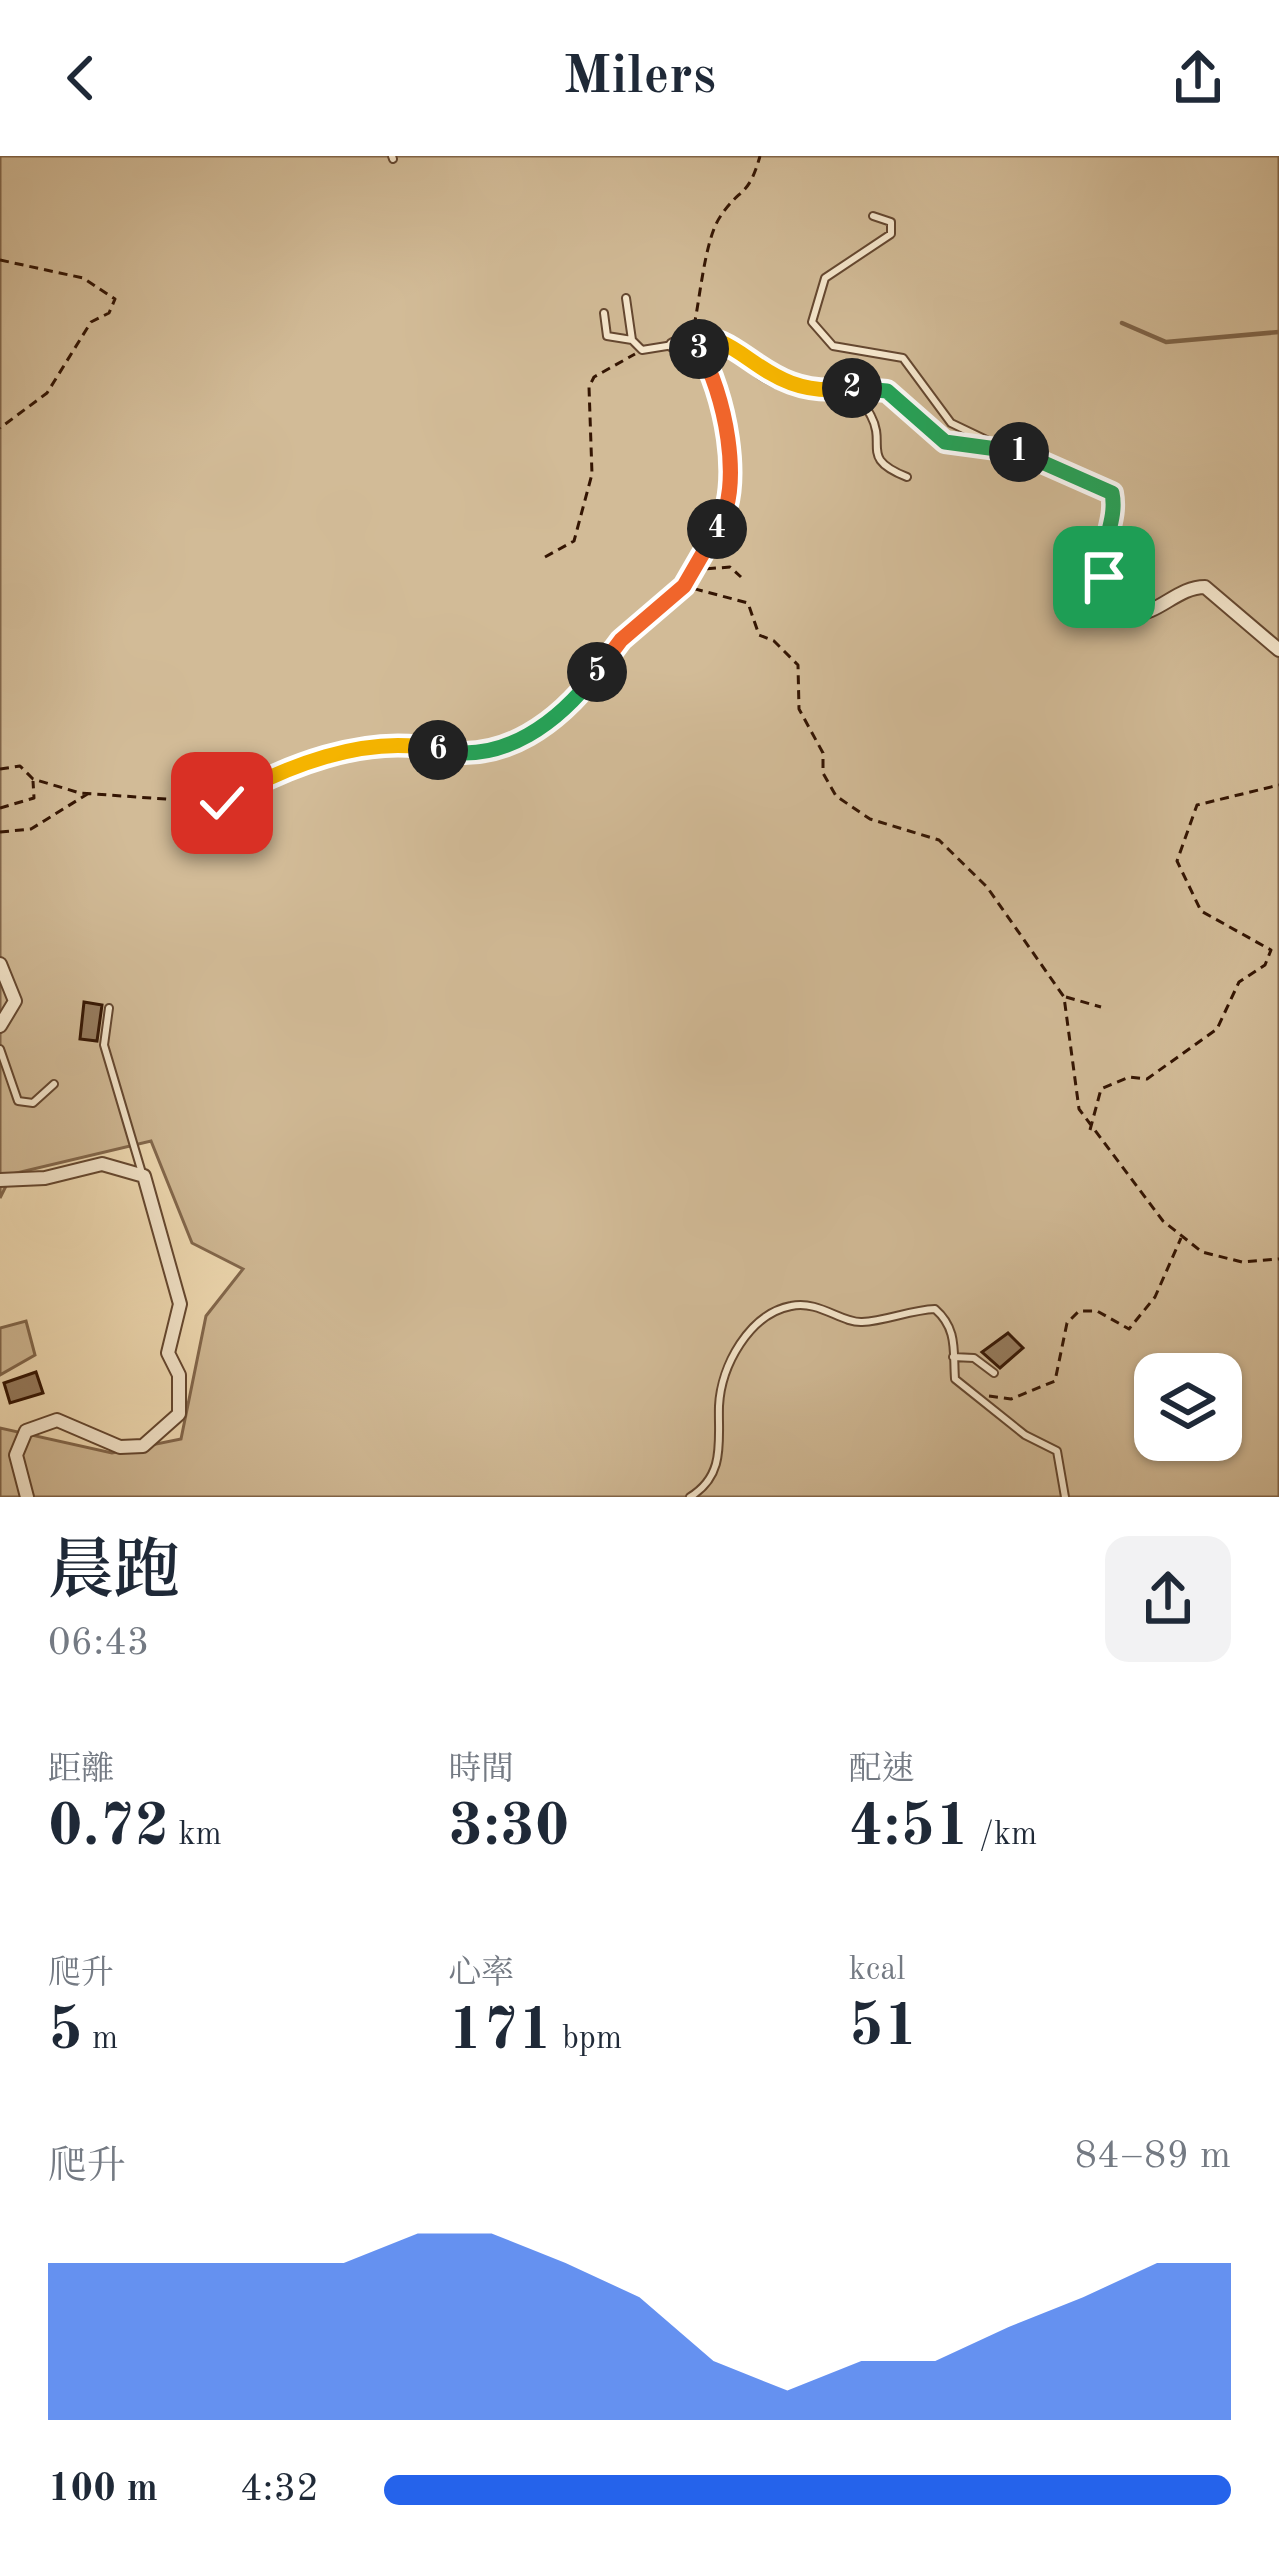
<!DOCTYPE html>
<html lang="zh-TW">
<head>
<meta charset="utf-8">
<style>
  :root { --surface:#fff; --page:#f2f2f3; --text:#1f2937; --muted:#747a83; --accent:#2563eb }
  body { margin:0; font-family:"Old Standard TT","Noto Serif TC",serif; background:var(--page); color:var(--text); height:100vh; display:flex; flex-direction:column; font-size:45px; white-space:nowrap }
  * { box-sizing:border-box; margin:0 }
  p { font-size:39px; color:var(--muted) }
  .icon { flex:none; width:66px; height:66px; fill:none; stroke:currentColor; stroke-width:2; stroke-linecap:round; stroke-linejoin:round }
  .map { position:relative; height:1341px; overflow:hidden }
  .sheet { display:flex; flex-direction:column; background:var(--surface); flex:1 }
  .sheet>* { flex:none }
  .tools { position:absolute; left:1134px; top:1197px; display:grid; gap:24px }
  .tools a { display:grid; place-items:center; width:108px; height:108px; border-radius:24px; background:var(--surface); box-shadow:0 3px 9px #0004; font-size:60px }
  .pin { position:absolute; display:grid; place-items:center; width:102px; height:102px; color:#fff; margin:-51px; border-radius:24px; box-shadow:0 6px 18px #0006 }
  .km { position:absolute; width:60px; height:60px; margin:-30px; border-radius:50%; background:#222; color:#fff; font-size:33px; line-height:60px; text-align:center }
  .round { display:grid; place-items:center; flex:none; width:126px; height:126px; border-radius:24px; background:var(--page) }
  .summary { display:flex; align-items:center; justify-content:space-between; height:204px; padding:0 48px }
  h1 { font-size:66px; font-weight:600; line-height:90px }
  .stats { display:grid; grid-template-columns:repeat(3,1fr); gap:18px; height:204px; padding:12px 48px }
  .stats div { display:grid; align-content:center }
  .stats b { font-size:60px; font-weight:600 }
  .stats small { font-size:33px; font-weight:400 }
  .stats p { font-size:33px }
  .chart { height:336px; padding:24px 48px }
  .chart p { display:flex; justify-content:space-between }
  .chart svg { width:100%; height:216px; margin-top:12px; fill:var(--accent); opacity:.7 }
  ul { padding:0 48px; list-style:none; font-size:39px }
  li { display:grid; grid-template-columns:192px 144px 1fr; align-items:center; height:90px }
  li i { height:30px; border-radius:15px; background:var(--accent) }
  header { display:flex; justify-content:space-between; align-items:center; height:156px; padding:0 48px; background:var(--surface); font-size:54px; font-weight:600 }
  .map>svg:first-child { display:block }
  .green { fill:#d2bb97; stroke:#83684d; stroke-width:3; fill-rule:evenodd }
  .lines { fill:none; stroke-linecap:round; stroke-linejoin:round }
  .stream { stroke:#7f6449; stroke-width:4.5 }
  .building { fill:#977d60; stroke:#341503; stroke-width:3 }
  .lane-casing { stroke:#644730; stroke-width:10 }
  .street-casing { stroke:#644730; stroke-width:16 }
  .path { stroke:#341503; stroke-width:3; stroke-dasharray:9 6; stroke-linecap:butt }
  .lane { stroke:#f7e9cf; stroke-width:6 }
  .street { stroke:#f7e9cf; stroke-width:12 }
  .split-1-casing { stroke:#fff; stroke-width:24 }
  .split-2-casing { stroke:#fff; stroke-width:24 }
  .split-3-casing { stroke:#fff; stroke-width:24 }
  .split-4-casing { stroke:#fff; stroke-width:24 }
  .split-5-casing { stroke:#fff; stroke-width:24 }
  .split-6-casing { stroke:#fff; stroke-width:24 }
  .split-7-casing { stroke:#fff; stroke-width:24 }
  .split-1 { stroke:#22a559; stroke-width:15 }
  .split-2 { stroke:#22a559; stroke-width:15 }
  .split-3 { stroke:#f5b400; stroke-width:15 }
  .split-4 { stroke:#f0652b; stroke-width:15 }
  .split-5 { stroke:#f0652b; stroke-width:15 }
  .split-6 { stroke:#22a559; stroke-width:15 }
  .split-7 { stroke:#f5b400; stroke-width:15 }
</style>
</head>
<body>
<header><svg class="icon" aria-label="back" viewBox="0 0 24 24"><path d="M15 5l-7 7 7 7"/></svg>Milers<svg class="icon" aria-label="share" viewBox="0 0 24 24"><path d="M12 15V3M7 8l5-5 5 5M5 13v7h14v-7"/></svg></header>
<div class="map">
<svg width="1279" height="1341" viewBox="0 0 1279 1341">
  <rect width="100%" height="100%" fill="#f2ddb5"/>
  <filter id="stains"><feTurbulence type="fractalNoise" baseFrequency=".00167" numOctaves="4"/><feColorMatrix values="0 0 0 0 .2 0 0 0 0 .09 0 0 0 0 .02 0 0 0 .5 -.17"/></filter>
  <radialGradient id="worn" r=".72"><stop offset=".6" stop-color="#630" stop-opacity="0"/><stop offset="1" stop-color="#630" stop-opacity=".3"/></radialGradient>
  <path class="green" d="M0,0H1279V1341H0V1272L112,1297L181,1283L206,1160L243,1113L192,1087L151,985L12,1018L0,1042ZM1155,1218H1221V1284H1155Z
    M26,1165L35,1199L0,1219V1172Z"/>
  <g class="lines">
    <path class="stream" d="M1122,167L1166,186L1279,176"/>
  </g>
  <path class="building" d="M84,846L102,849L97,885L80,883Z
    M1008,1177L1023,1192L1000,1212L982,1196Z
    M36,1216L43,1237L10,1247L4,1227Z"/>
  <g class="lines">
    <defs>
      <path id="lane" d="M392,0L393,3
        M873,60L891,66V78L825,122L812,166L833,190L903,202L951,267L997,289
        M626,142L632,184L642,194L673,189
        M604,157L607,180L632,184
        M830,236C842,245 865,246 871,260C887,290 859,302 907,321
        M109,852L104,889L142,1017
        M0,893L18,945L33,947L54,928
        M953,1201L974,1202L994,1217
        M690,1341C726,1319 718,1285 719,1250C721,1210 749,1158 791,1150C819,1144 841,1167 862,1166C886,1165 910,1154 935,1153C958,1173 953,1195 955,1223L1025,1279L1057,1295L1065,1341"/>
      <path id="street" d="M673,189C735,165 735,212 785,228C819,239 860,224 885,235C910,246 920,277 948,287C969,295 990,291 1011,294C1029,296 1094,327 1112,337C1122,387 1076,414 1131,459C1160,458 1177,431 1205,431L1279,494
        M0,808L15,845L0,870
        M0,1024L45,1022L102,1008L144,1020L180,1148L168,1197L179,1219V1258L143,1290L120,1291L57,1264L26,1275L16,1299L27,1341"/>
    </defs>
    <use href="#lane" class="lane-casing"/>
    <use href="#street" class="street-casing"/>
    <path class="path" d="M0,104L83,122L115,143L109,157L91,166L47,237L0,272
      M694,170C700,142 705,83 720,61C740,30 748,43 760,0
      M545,401L574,385L592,318L589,231L594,221L635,198
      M692,414L730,411L741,421
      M686,427C695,403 713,384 724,361C744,322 721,232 701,196
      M0,613L20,610L33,623L80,637L222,647L263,622L310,604L413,588L455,598L499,591L553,567L621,484L684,430L748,447L759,479L774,485L798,509L799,553L823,597V617L836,640L870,663L939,684L987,731L1064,841L1079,953L1163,1065L1202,1096L1242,1106L1279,1103
      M0,652L34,642L33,625
      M0,676L31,673L89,637
      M1066,841L1101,851
      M1090,974L1101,933L1129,921L1147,923L1217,873L1239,826L1265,809L1271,794L1201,755L1177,705L1197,649L1279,629
      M989,1240L1011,1243L1055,1225L1067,1167L1079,1155H1097L1129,1173L1155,1141L1181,1082"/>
    <use href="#lane" class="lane"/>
    <use href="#street" class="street"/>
  </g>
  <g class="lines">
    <defs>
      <path id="split-1" d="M1019,296L1112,337C1118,366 1098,391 1104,421"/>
      <path id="split-2" d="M852,232L887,235L945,286L1019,296"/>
      <path id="split-3" d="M699,193L692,182C744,175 764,246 852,232"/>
      <path id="split-4" d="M699,193C724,235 745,330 717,373"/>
      <path id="split-5" d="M597,516L621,484L684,430L717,373"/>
      <path id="split-6" d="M438,594C504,609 560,565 597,516"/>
      <path id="split-7" d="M222,647C282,611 367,577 438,594"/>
    </defs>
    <use href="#split-1" class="split-1-casing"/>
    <use href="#split-2" class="split-2-casing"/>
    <use href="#split-3" class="split-3-casing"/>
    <use href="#split-4" class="split-4-casing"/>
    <use href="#split-5" class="split-5-casing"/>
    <use href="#split-6" class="split-6-casing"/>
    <use href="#split-7" class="split-7-casing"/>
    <use href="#split-1" class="split-1"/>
    <use href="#split-2" class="split-2"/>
    <use href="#split-3" class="split-3"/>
    <use href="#split-4" class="split-4"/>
    <use href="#split-5" class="split-5"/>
    <use href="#split-6" class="split-6"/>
    <use href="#split-7" class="split-7"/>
  </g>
  <rect width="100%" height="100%" filter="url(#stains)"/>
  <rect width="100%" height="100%" fill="url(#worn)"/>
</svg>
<div class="tools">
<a><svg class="icon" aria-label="layers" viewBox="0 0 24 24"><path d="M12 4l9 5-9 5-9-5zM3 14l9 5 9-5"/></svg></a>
</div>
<div class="pin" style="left:1104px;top:421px;background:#1e9e55"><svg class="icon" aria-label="arrive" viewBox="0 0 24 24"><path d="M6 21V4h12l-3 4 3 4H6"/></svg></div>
<div class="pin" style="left:222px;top:647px;background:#d93025"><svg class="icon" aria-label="check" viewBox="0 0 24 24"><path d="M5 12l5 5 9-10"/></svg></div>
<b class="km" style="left:1019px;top:296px">1</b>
<b class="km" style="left:852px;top:232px">2</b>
<b class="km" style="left:699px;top:193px">3</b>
<b class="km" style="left:717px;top:373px">4</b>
<b class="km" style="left:597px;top:516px">5</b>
<b class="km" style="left:438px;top:594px">6</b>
</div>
<section class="sheet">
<div class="summary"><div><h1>晨跑</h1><p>06:43</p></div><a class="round"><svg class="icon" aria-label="share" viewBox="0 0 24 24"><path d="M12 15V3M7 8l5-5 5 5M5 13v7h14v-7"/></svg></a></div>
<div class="stats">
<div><p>距離</p><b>0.72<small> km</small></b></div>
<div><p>時間</p><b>3:30</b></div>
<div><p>配速</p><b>4:51<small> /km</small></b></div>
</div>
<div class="stats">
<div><p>爬升</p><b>5<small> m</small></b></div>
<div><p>心率</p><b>171<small> bpm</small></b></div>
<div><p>kcal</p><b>51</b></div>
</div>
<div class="chart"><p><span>爬升</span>84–89 m</p>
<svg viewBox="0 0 160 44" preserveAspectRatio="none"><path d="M0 44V12L10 12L20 12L30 12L40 12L50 6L60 6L70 12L80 19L90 32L100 38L110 32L120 32L130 25L140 19L150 12L160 12V44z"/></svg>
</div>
<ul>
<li><b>100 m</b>4:32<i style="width:100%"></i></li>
</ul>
</section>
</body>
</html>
